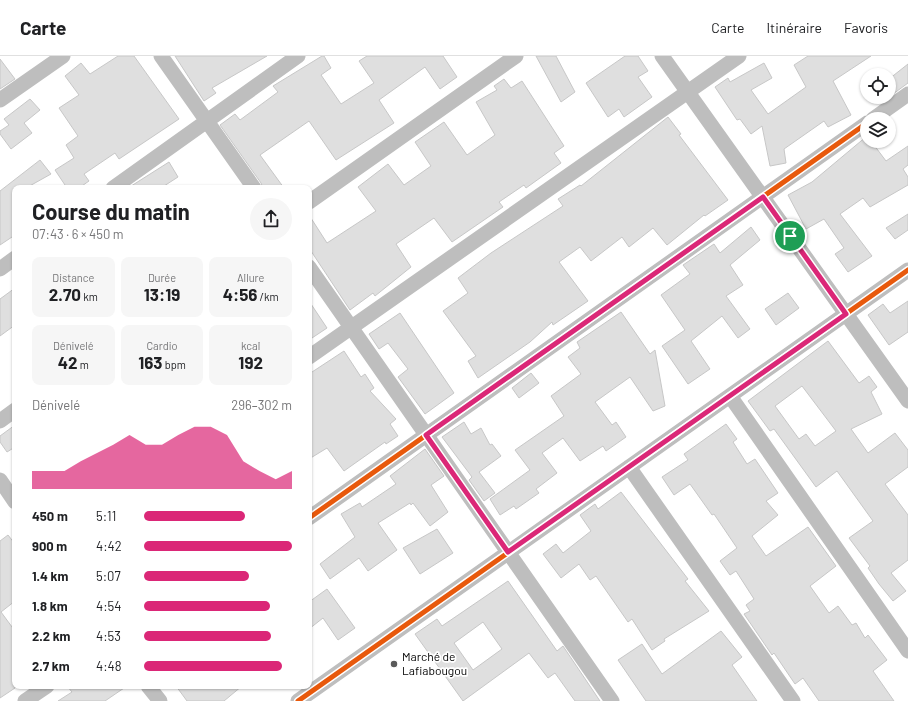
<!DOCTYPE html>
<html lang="fr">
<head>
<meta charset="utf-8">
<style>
  :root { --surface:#fff; --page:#f6f6f6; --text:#202124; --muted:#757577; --line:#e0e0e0; --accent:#db2777 }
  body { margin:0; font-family:Barlow,sans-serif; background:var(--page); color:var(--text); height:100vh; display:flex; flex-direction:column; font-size:15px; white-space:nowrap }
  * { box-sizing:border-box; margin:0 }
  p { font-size:13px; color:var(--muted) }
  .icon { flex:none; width:22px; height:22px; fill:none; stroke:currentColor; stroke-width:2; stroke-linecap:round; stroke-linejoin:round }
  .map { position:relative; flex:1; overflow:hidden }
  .side { position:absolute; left:12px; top:129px; width:300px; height:504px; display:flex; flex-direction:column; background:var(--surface); border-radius:8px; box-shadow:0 1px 3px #0004 }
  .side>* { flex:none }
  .tools { position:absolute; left:860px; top:12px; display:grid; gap:8px }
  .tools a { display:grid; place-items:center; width:36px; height:36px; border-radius:50%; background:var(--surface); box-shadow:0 1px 3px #0004; font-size:20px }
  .pin { position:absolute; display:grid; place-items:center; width:34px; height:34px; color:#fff; margin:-17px; border:2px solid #fff; border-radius:50%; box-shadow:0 1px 4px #0007 }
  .round { display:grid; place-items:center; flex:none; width:42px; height:42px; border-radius:21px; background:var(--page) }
  .headline { display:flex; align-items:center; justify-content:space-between; height:68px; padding:0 20px }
  h1 { font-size:22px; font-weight:700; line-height:30px }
  .stats { display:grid; grid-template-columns:repeat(3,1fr); gap:6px; height:68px; padding:4px 20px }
  .stats div { display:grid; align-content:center; border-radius:8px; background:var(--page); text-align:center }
  .stats b { font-size:17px; font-weight:700 }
  .stats small { font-size:11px; font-weight:400 }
  .stats p { font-size:11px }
  .chart { height:112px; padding:8px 20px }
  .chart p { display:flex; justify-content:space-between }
  .chart svg { width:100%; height:72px; margin-top:4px; fill:var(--accent); opacity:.7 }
  ul { padding:0 20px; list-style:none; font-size:13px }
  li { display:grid; grid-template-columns:64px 48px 1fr; align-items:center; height:30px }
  li i { height:10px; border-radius:5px; background:var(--accent) }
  header { display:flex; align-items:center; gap:24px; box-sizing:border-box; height:56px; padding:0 20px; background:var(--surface); border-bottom:1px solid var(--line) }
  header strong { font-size:19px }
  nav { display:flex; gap:22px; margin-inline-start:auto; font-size:14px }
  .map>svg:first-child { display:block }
  .building { fill:#dfdfdf; stroke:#c7c7c7; fill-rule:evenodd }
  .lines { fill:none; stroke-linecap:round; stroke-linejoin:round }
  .minor { stroke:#bebebe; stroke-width:15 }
  .cycleway-casing { stroke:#fff; stroke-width:8 }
  .cycleway { stroke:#e8590c; stroke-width:5 }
  .route-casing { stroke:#fff; stroke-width:8 }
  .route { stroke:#db2777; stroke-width:5 }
  .poi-dot { fill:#595959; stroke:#fff; stroke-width:1.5 }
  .labels { text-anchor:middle; stroke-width:3.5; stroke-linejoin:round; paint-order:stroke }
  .poi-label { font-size:12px; fill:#000; stroke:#fff; text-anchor:start }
</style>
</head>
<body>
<header>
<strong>Carte</strong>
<nav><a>Carte</a><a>Itinéraire</a><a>Favoris</a></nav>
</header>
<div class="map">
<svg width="908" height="645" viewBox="0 0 908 645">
  <rect width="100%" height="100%" fill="#fff"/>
  <path class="building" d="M118,0H134L179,63L119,103L115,97L84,118L89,125L79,132H67L55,114L74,102L66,89L78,80L59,52L79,39L65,20L81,7L90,18Z
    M175,0H267L212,32L216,37L204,45Z
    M322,0H324L331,12L321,19L341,48L374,27L359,5L367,0H443L457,21L440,33L425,11L379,44L394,67L336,104L309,65L260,99L284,132H263L261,127L220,69L235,58L240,64L278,36L273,30Z
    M536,0H556L575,36L561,46Z
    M625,0H638L648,15L638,21L652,41L624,61L619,53L608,61L586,27Z
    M808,0H871L833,25L851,59L828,71L824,65L784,93L786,107L770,110L762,70L751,78L740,63L737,64L715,31L728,22L730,26L764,7L772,22L751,34L768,58L806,31L794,9Z
    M0,3L15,23L0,33Z
    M908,8V27L889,41V23Z
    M504,23L511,32L522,25L564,90L554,97L561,107L526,132L524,129L499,146L503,151L452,186L434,162L396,188L411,211L375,240L373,237L350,254L309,192V159L327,187L376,155L358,131L388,108L404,129L431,110L415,86L444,66L467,99L495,79L476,46L497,34L494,30Z
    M30,43L40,54L24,67L32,77L11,93L0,78V75L9,69L4,63Z
    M668,61L681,78L679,79L728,144L705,160L704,159L667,189L653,172L629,191L622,181L591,205L580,191L559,206L588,245L553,269L552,266L530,286L478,322L468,305L476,300L443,255L468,237L458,222L491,197L563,150L558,143L580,129L581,130Z
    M867,80V85H871L886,105L908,90V109L903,113L908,121V129L870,151L863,142L840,158L872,200L848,216L835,198L844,192L824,163L806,173L788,139L812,126Z
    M40,104L51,118L26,132H15V179L0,189V135Z
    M169,106L178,121L161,132H128Z
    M908,158V174L895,183L886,172Z
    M751,171L760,184L730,209L743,229L726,240L750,273L738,282L722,260L691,285L710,313L688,328L662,290L685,274L661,239L690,218L683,209L714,188L720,197Z
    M15,232V269L0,280V243Z
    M788,237L799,252L776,269L765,253Z
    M309,245L327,272L309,284Z
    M908,245V276L889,289L868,259L883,248L890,257Z
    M621,256L650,298L655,294L665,350L653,355L630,321L595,346L612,369L616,366L626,381L606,395L603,390L580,405L563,382L542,397L557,417L536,433L539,437L516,453L514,450L500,459L490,443L530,414L515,394L564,360L551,340L581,318L568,301L580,292L577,286Z
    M400,257L454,337L425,358L398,321L408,313L388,287L379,293L369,278Z
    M828,285L859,327L869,320L877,331L871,336L882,358L851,373L868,397L895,377L908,394V411L885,428L908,459V504L891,517L906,535L893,545L879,528L868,512L870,510L849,482L873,465L837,415L816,431L774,373L770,375L748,345ZM802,330L836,375L815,390L806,378L799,383L775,350Z
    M344,295L361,321L365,318L374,332L370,335L396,363L390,368L398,380L386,388L385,386L344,415L327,392L309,403V318Z
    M531,317L539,327L519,342L512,332Z
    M464,366L471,378L481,372L490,389L492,388L501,400L479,416L495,437L484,445L469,424L472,421L442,381Z
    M726,368L737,383L733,386L747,408L755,403L778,437L766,445L778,459L752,480L766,500L808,471L836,510L810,530L829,557L838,550L852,569L856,567L865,582L868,579L887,604L873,615L894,645H819L803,622L795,628L774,597L772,599L744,558L750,555L746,549L754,543L736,515L730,519L720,505L737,492L714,458L712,459L690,428L674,439L662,421L688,404L684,398Z
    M15,369V391L7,396L0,386V380Z
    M425,393L444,420L431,429L448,456L430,470L413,447L411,449L410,447L378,467L397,494L368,515L359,502L330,523L320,508L355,481L341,458L360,447L362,451L396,428L390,420Z
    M621,436L688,523L685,525L709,555L664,583L665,585L652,594L632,563L628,566L596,520L590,524L579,508L561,522L543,498L556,488L563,497L591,475L580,459L595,448L598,453Z
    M437,473L453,497L420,518L403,492Z
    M8,479L15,488V545L1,556L15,575V632L0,642V485Z
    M508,525L557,595L563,590L600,645H575L555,617L548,622L529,597L463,645L415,578L437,563L442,570ZM483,566L502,593L473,614L454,587Z
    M327,533L355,572L338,584L323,562L309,573V546Z
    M721,575L742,601L732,609L757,645H646L618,604L642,588L662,618Z
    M67,630H127L105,645H58L72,636Z
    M176,630H242L224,645H187Z"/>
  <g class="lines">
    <path class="minor" d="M161,0L254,132
      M662,0L908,345
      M0,44L63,0
      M873,63L908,38
      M113,132L298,0
      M309,146L516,0
      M309,211L612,645
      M0,213L15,202
      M309,301L739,0
      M730,340L908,595
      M0,365L15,354
      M629,411L793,645
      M0,424L15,446
      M309,462L867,67
      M148,630L160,645
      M25,645L47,630
      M298,645L908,214"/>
    <defs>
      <path id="cycleway" d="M309,462L867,67
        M298,645L908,214"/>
    </defs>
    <use href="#cycleway" class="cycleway-casing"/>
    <use href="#cycleway" class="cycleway"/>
  </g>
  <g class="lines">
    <defs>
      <path id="route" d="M763,141L846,258L508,496L426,379Z"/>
    </defs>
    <use href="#route" class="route-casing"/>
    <use href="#route" class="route"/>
  </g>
  <circle class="poi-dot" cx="394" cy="608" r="4"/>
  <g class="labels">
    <g class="poi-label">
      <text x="402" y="605">Marché de<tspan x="402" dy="14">Lafiabougou</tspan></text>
    </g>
  </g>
</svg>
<div class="tools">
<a><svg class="icon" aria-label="locate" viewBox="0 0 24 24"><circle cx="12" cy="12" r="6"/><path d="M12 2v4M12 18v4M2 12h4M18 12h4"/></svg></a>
<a><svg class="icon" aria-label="layers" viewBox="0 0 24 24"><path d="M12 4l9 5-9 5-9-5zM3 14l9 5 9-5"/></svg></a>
</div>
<div class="pin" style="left:790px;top:180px;background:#1e9e55"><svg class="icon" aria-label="arrive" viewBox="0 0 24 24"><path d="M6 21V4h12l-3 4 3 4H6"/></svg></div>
<section class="side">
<div class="headline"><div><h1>Course du matin</h1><p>07:43 · 6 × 450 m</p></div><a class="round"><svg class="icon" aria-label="share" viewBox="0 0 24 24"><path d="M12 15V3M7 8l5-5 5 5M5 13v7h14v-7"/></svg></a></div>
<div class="stats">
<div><p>Distance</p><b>2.70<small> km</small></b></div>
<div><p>Durée</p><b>13:19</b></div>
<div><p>Allure</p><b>4:56<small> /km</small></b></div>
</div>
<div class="stats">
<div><p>Dénivelé</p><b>42<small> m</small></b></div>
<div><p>Cardio</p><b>163<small> bpm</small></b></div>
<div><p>kcal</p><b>192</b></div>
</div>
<div class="chart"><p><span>Dénivelé</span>296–302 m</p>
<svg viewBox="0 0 160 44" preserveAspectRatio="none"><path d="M0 44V33L10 33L20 33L30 27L40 22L50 17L60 11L70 17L80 17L90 11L100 6L110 6L120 11L130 27L140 33L150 38L160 33V44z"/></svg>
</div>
<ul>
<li><b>450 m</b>5:11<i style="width:68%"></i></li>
<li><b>900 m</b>4:42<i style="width:100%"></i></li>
<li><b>1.4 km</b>5:07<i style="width:71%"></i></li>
<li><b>1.8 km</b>4:54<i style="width:85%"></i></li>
<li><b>2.2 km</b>4:53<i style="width:86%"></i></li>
<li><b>2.7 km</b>4:48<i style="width:93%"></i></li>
</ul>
</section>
</div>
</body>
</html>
